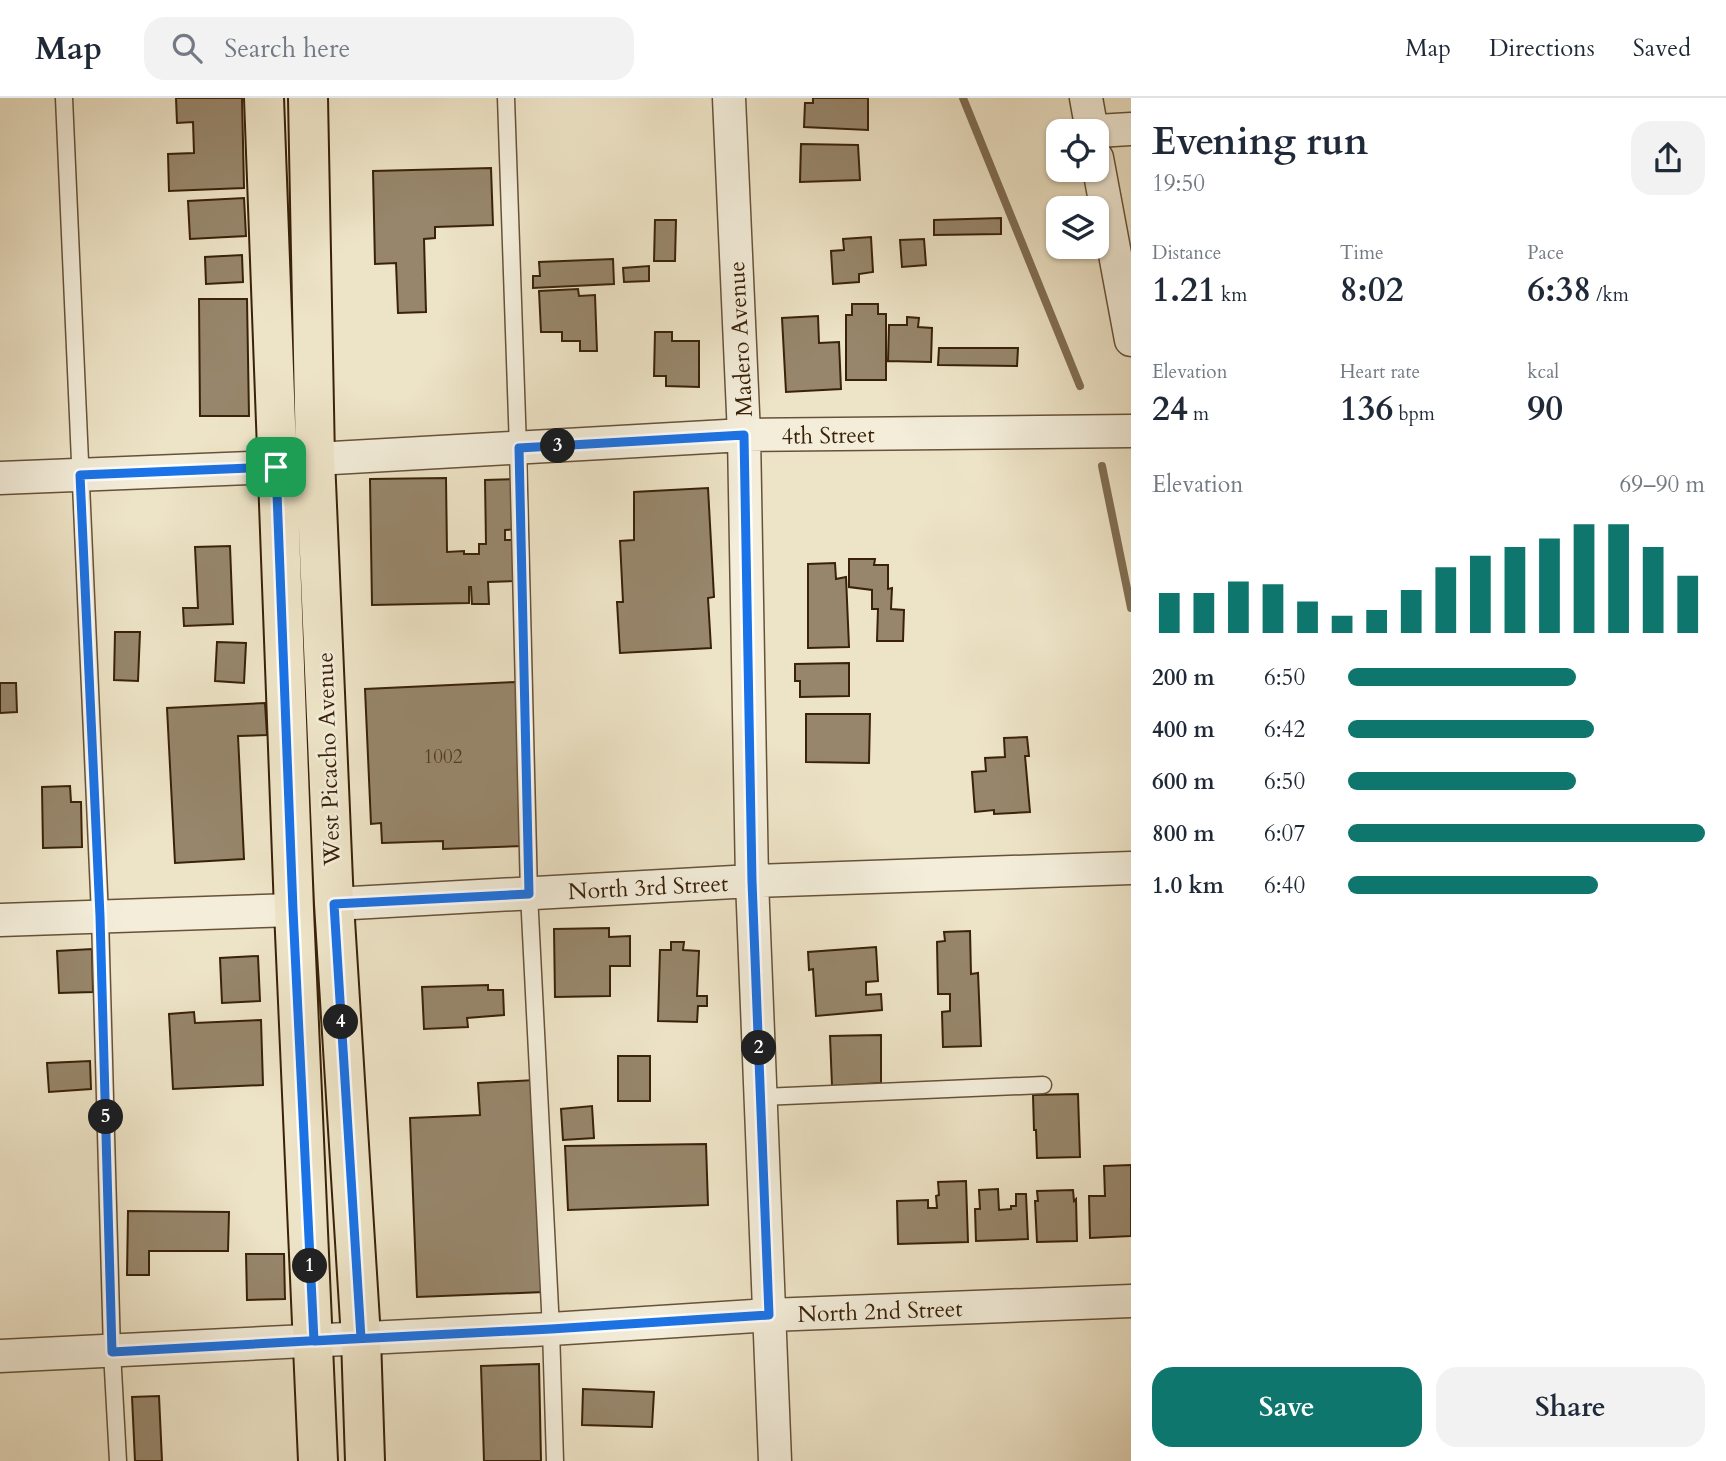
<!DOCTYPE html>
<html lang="en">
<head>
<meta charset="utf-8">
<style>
  :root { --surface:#fff; --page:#f2f2f3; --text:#1f2937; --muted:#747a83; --line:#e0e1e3; --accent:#0f766e }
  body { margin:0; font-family:Cardo,serif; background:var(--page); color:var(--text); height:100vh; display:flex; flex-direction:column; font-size:26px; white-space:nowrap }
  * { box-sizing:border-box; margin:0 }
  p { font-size:23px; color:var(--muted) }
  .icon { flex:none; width:38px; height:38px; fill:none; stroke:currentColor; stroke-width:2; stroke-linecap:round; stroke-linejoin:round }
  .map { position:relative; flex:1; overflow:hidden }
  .details { display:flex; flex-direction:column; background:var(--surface); width:595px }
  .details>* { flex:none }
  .buttons { position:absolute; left:1046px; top:21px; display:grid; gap:14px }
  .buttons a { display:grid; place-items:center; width:63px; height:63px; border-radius:14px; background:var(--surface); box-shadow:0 2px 5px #0004; font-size:35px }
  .pin { position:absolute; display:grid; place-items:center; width:60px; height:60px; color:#fff; margin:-30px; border-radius:14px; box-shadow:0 4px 10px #0006 }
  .km { position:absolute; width:35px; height:35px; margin:-18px; border-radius:50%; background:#222; color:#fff; font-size:19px; line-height:35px; text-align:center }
  .round { display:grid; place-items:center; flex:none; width:74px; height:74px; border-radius:21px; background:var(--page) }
  .headline { display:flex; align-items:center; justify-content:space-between; height:119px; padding:0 21px }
  h1 { font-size:38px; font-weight:700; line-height:52px }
  .metrics { display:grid; grid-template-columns:repeat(3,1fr); gap:10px; height:119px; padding:7px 21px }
  .metrics div { display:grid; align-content:center }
  .metrics b { font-size:35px; font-weight:700 }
  .metrics small { font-size:19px; font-weight:400 }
  .metrics p { font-size:19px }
  .chart { height:196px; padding:14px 21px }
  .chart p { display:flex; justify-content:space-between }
  .chart svg { width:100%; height:126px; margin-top:7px; stroke:var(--accent); stroke-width:6 }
  .primary-button { display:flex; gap:14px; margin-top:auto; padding:14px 21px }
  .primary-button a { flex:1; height:80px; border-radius:21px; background:var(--accent); color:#fff; font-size:28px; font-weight:700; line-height:80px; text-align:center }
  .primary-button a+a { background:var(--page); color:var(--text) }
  ul { padding:0 21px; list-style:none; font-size:23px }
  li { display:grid; grid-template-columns:112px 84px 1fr; align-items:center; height:52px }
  li i { height:18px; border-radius:9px; background:var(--accent) }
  header { display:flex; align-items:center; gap:42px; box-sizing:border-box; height:98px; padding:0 35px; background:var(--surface); border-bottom:2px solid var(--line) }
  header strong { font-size:33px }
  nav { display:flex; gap:38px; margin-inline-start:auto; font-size:24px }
  .search { width:490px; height:63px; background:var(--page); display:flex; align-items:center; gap:18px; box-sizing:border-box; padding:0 24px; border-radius:21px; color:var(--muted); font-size:26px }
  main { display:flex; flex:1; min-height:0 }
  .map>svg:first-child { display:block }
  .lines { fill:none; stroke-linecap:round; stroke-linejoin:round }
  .stream { stroke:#816e53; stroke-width:8 }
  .building { fill:#97866b; stroke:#3a2208; stroke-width:2 }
  .service-casing { stroke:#675238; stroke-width:19 }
  .minor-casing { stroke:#675238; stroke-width:35 }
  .primary-casing { stroke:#3a2208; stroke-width:42 }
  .service { stroke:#f3edda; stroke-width:16 }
  .minor { stroke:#f3edda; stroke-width:32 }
  .primary { stroke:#ede3c6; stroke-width:38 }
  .route-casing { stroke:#fff; stroke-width:14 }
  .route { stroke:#1a73e8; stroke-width:9 }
  .labels { text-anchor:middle; stroke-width:5; stroke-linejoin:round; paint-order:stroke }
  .number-label { font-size:19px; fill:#513b21 }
  .street-label { font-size:23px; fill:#3a2208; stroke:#f3edda }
</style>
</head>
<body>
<header>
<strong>Map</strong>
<div class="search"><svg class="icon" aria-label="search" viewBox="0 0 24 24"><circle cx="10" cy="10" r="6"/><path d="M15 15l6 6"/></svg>Search here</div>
<nav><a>Map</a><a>Directions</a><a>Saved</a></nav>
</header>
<main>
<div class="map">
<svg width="1131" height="1363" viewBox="0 0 1131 1363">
  <rect width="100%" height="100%" fill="#ede3c6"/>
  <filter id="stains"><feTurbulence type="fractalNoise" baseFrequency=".00286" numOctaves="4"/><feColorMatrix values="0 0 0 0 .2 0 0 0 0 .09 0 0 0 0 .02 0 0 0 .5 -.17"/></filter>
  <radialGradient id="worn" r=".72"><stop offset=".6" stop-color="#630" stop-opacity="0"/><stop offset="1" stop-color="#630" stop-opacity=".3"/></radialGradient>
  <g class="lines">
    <path class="stream" d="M963,0L1080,288
      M1102,368L1131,510"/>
  </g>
  <path class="building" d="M176,0H242L244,90L169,93L168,56L194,55L193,24L177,25Z
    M813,0H868V32L804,29L805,5H813Z
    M801,46L858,47L860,82L800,84Z
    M491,70L493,127L435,129V140L424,141L426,214L398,215L396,165L375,166L373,73Z
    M244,100L246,138L190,141L188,103Z
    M1001,120V136L934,137V122Z
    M655,122H676L675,163H654Z
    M871,139L873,174L859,176V184L833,186L831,153L844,152L843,141Z
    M924,141L926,167L902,169L900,142Z
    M242,157L243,184L206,186L205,159Z
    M613,161L614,186L533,190V178H540L539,164Z
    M649,168V183L624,184L623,170Z
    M578,191L579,198L595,197L597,253H580V243H562V234H541L539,193Z
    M199,201H247L249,318H200Z
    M852,206H878V216H886V282H846V217H852Z
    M818,218L819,245L839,244L841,291L786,294L782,220Z
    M907,219L919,220L918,229L932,230L931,264L888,263L889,227H907Z
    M655,234H672V243H699V289L666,288V278H654Z
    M939,250H1018L1017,268L938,267Z
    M446,380L447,454L464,453V456H479V446H486L485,382L519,381V431L505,432V442H513L514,483L488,484L489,506H472L471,489H469V505L372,507L370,381Z
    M708,390L714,499L708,500L711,550L620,555L617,504H623L620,443L634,442V394Z
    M230,448L233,526L184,528L183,510H198L195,449Z
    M849,461H875L874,467H888V491L892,490L891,511L904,512L903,543H877L878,511H872V492L849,489Z
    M835,465L836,481L846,479L849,549L808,550V466Z
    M115,534H140L138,583L114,582Z
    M217,544L246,545L244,585L215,583Z
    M849,565V598L800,599V583H795V566Z
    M516,584L523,748L443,751V743L382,745L381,725L371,726L365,591Z
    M0,585H16L17,614L0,615Z
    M265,605L267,637L238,638L244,761L175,765L167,610Z
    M806,616H870L869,665L806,664Z
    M1027,639L1029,658H1025L1030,714L994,716V712L975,714L972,674L986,673L985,660L1005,659L1004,640Z
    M70,688L71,704H81L82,749L43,750L42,689Z
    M609,830V839L630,838V868H610V898L555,899L554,831Z
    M970,833L971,876L978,875L981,948L943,949L942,914L950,913V896H938L937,844L945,843L944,834Z
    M671,844H684L683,852L699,853L697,898H707V908H698L697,924L658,923L660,852H671Z
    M876,849L878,883L866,884V897L881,896L882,912L816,918L813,871L809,872L808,854Z
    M92,851L93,894L59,895L57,853Z
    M258,858L260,903L222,905L220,860Z
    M488,887V892H503L504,917L467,920L468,929L424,931L422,889Z
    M194,914L195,925L261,922L263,987L173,991L169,916Z
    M881,937V985L832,988L830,938Z
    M618,958H650V1003H618Z
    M90,963L91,991L49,994L47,965Z
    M535,982L544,1194L417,1199L410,1020L480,1017L478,985Z
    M1078,996L1080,1059L1037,1060L1036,1032H1034L1033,997Z
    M592,1008L594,1040L563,1042L561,1011Z
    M706,1046L708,1107L568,1112L565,1048Z
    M1131,1067V1138L1090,1140L1089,1098H1105L1104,1068Z
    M966,1083L968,1144L898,1146L897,1103L928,1102V1110H937L936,1098L939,1097L938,1084Z
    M998,1091L999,1112L1011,1111V1108H1016V1096H1026L1028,1141L976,1143L975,1111H980L979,1092Z
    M1073,1092L1074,1103L1076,1101L1077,1143L1037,1144L1035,1103H1038L1037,1093Z
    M128,1113L229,1114L228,1153H149V1177H127Z
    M246,1156H284L285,1201L247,1202Z
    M539,1266L541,1363H484L481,1268Z
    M583,1291L654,1294L652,1329L582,1327Z
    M159,1298L162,1363H135L132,1299Z"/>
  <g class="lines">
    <defs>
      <path id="service" d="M64,0L100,818L112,1254L118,1363
        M506,0L518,350L529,796L551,1231L555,1363
        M761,999L1043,987"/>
      <path id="minor" d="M729,0L744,337L752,783L775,1363
        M1086,0L1092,33
        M1097,33L1131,31
        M1097,60L1131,242
        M315,361L744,337L1131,333
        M0,380L277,369
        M334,806L752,783L1131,770
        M0,822L294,812
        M0,1258L551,1231L770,1217L1131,1203"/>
      <path id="primary" d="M264,0L294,812L318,1363
        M308,0L315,361L334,806L361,1240L365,1363"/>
    </defs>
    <use href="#service" class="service-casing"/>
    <use href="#minor" class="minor-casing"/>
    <use href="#primary" class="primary-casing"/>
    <use href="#service" class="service"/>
    <use href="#minor" class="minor"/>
    <use href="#primary" class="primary"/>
  </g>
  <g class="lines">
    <defs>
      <path id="route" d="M276,369L293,812L314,1243L551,1231L769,1217L752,783L744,337L519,350L529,796L334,806L361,1240L112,1254L100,818L80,377L276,369"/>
    </defs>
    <use href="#route" class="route-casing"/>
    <use href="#route" class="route"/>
  </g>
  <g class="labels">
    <g class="number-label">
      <text x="443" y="665">1002</text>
    </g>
    <g class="street-label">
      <text transform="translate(740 241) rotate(-93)" y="8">Madero Avenue</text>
      <text transform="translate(828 337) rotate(-1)" y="8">4th Street</text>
      <text transform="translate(328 661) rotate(-92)" y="8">West Picacho Avenue</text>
      <text transform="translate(648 789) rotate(-3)" y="8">North 3rd Street</text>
      <text transform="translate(880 1213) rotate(-2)" y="8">North 2nd Street</text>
    </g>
  </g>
  <rect width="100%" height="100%" filter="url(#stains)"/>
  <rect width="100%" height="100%" fill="url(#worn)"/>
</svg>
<div class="buttons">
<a><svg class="icon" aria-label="locate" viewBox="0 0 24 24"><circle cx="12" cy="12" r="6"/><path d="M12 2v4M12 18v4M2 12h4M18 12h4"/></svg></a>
<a><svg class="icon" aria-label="layers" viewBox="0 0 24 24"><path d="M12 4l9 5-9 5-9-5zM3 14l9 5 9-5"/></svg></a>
</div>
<div class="pin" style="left:276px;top:369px;background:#1e9e55"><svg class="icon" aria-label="arrive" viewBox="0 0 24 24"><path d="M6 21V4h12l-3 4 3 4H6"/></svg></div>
<b class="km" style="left:310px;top:1168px">1</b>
<b class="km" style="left:759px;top:950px">2</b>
<b class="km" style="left:558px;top:348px">3</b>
<b class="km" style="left:341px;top:924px">4</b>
<b class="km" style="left:106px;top:1019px">5</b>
</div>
<section class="details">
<div class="headline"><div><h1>Evening run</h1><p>19:50</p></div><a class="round"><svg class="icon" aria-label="share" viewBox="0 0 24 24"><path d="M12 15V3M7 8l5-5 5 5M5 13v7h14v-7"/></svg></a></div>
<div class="metrics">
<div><p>Distance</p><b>1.21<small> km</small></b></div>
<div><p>Time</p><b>8:02</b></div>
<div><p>Pace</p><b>6:38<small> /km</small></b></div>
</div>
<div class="metrics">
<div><p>Elevation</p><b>24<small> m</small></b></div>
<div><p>Heart rate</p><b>136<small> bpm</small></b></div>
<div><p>kcal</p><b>90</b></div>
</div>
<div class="chart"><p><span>Elevation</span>69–90 m</p>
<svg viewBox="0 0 160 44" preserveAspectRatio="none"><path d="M5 44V30M15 44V30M25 44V26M35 44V27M45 44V33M55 44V38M65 44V36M75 44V29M85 44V21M95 44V17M105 44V14M115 44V11M125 44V6M135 44V6M145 44V14M155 44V24"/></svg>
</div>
<ul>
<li><b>200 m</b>6:50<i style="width:64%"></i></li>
<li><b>400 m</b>6:42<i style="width:69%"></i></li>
<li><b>600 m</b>6:50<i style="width:64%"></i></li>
<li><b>800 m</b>6:07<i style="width:100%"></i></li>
<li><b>1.0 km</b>6:40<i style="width:70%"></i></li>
</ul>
<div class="primary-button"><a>Save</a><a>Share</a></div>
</section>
</main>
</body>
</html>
